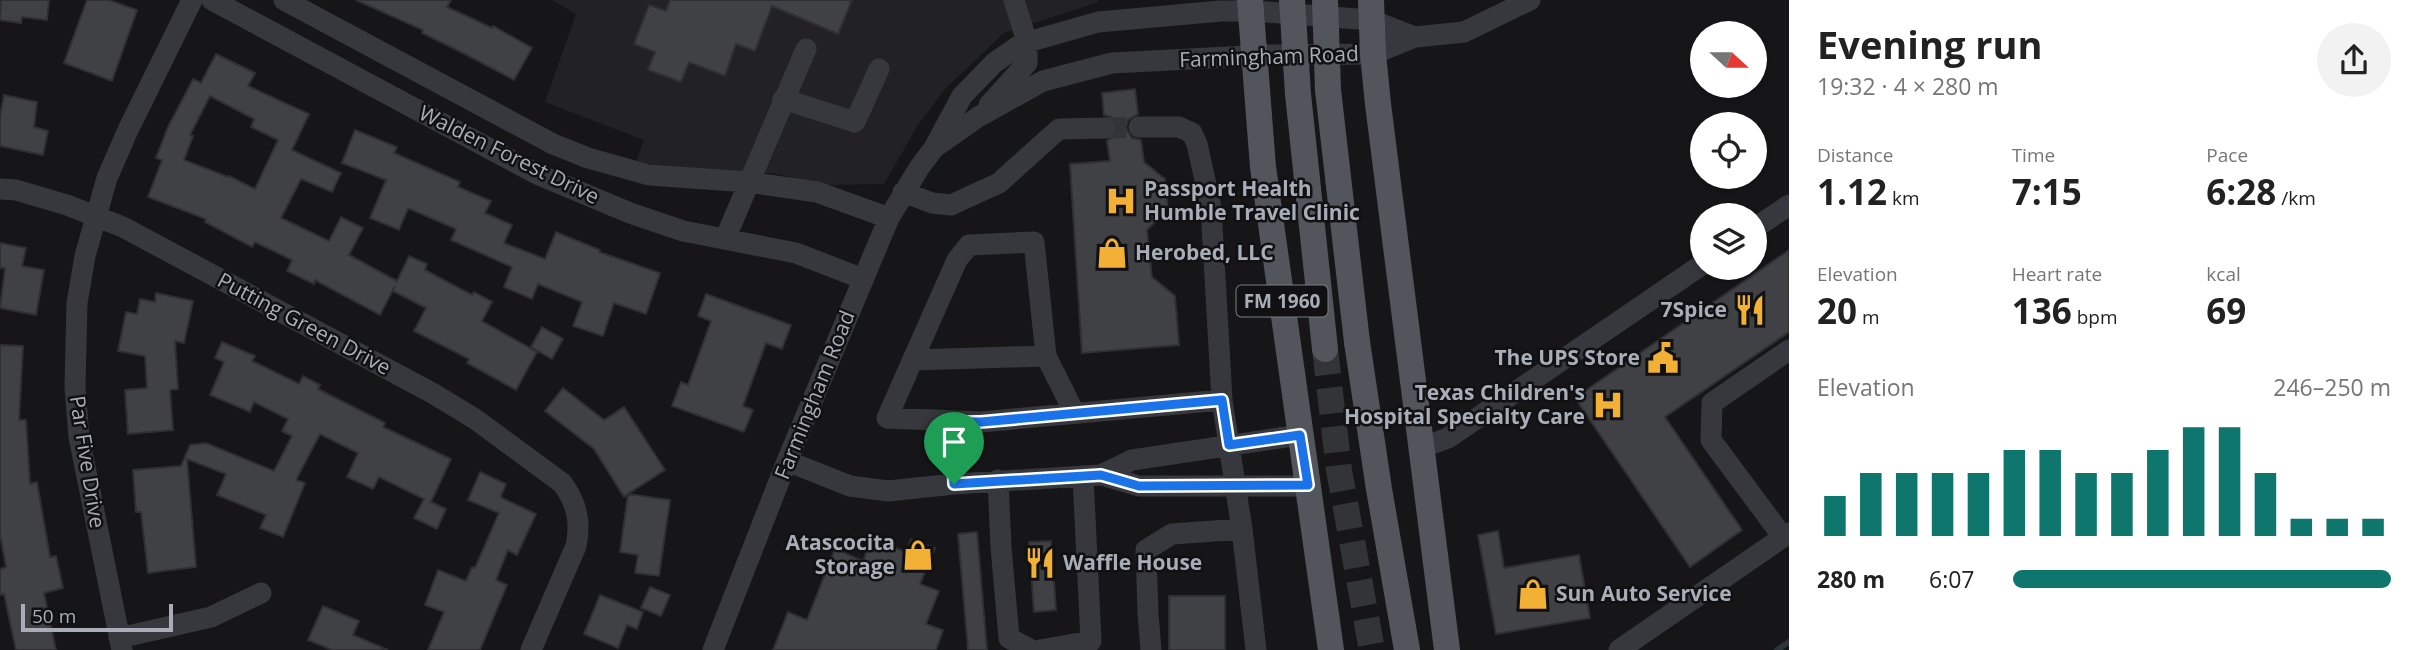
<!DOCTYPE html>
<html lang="en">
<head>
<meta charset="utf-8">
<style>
  :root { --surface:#fff; --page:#f2f2f2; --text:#222; --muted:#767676; --accent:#0f766e }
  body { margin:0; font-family:"Open Sans",sans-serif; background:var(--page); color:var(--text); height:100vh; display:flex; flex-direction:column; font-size:26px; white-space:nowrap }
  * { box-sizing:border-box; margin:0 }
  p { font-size:23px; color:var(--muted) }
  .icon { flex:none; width:38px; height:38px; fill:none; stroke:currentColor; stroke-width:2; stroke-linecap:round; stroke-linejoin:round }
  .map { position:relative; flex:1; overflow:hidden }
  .details { display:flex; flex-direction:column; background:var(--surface); width:630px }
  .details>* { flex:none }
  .needle { width:46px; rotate:111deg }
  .tools { position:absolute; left:1690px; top:21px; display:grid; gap:14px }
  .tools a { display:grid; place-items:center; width:77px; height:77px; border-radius:50%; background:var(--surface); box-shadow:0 2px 5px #0004; font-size:35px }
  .scale { position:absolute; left:21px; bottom:18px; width:152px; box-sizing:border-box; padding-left:7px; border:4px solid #a8adb8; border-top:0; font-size:19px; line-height:24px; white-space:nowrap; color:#a8adb8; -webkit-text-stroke:5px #111113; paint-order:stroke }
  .pin { position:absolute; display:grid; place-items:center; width:60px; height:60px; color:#fff; margin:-72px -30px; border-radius:50% 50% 50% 0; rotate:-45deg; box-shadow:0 0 7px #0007 }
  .pin .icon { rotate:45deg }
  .round { display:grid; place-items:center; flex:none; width:74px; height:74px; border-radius:37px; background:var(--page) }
  .headline { display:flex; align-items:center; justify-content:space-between; height:119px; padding:0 28px }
  h1 { font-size:38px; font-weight:700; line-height:52px }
  .stats { display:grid; grid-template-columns:repeat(3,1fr); gap:10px; height:119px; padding:7px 28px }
  .stats div { display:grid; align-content:center }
  .stats b { font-size:35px; font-weight:700 }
  .stats small { font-size:19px; font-weight:400 }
  .stats p { font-size:19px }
  .chart { height:196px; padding:14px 28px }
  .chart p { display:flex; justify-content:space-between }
  .chart svg { width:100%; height:126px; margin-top:7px; stroke:var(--accent); stroke-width:6 }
  ul { padding:0 28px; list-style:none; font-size:23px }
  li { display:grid; grid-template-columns:112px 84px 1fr; align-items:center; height:52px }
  li i { height:18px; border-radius:9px; background:var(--accent) }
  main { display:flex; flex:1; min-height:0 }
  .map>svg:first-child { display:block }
  .built { fill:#222225 }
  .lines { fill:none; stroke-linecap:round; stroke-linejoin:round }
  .stream { stroke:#2c353c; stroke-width:6 }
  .building { fill:#404145; stroke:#303034; stroke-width:2; fill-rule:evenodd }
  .minor-tunnel { stroke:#333438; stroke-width:21; stroke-dasharray:21 10; stroke-linecap:butt }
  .major-tunnel { stroke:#333438; stroke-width:26; stroke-dasharray:26 13; stroke-linecap:butt }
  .minor { stroke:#37383d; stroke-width:21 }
  .major { stroke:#53555c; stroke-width:26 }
  .major-bridge { stroke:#53555c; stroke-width:26 }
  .route-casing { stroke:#fff; stroke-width:14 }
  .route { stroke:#1a73e8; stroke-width:9 }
  .labels { text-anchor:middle; stroke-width:5; stroke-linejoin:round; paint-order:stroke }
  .shield { fill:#111113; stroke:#7b7e86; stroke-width:2 }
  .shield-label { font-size:19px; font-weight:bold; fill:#a8adb8 }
  .street-label { font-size:21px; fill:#a8adb8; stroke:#111113 }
  .poi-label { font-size:21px; font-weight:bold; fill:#a8adb8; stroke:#111113; text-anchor:start }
</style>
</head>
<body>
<main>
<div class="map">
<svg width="1789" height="650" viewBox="0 0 1789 650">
  <rect width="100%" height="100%" fill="#161618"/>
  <path class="built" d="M552,0H1098L1099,2L1004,33L946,88L918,125L884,184L824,185L773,173L705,171L636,162L644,140L545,102L576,14Z"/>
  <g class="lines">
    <path class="stream" d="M1777,650L1789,642"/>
  </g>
  <path class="building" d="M1,0H49L47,20L22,17L21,23L0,20Z
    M87,0H109L137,10L112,81L64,63Z
    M356,0H451L447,7L492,28L493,26L532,48L514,80L465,54L422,33L423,30Z
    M670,0H852L838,34L772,6L755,51L736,44L725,76L689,62L681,82L648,70L655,52L634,44L649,5L666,11Z
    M216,54L255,73L248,86L309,114L292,150L341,173L332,192L301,179L281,218L329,241L341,217L363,228L349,255L397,281L409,256L427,264L425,270L472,295L474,292L492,302L482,321L537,352L516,390L467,363L469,359L414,331L426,308L393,291L395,286L380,315L315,280L314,284L287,271L292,260L255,242L252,247L205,222L206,219L148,197L162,160L156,158L168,127L193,79L201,83ZM210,96L254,119L251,127L278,140L255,189L229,176L228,177L184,160L193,136L190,135Z
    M1135,89L1138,114L1128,120L1126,128L1132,138L1141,140L1144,162L1165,179L1168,209L1147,230L1152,277L1175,296L1179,345L1082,353L1070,164L1110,161L1107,141L1116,135L1118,127L1112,117L1104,115L1102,93Z
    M4,95L37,102L34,127L48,131L43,155L0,146V117Z
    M355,130L397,147L394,153L460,182L458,187L491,201L485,213L512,225L504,243L545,259L556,232L600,250L599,252L660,273L646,314L614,303L603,336L573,326L582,302L538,284L532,299L504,287L512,267L451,240L456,229L408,208L399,230L370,218L386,180L342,163Z
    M0,243L26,248L22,266L44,270L36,315L0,308L5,268H0Z
    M1789,250V332L1665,417L1742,530L1690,567L1575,398Z
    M156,293L193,301L184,343L175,341L178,389L170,390L173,430L128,434L125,390L147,388L145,356L118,351L126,312L137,314L140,299L155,302Z
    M706,294L791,325L782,349L766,343L743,406L753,410L744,432L672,406L681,382L688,385L711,321L698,316Z
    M542,327L563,339L552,359L531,347Z
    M222,342L255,356L252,361L299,384L303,376L320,385L318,389L385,423L383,427L451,459L431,502L446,509L437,529L414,518L424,499L379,477L373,489L347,477L358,453L320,434L296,480L305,483L283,537L260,528L266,515L217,495L226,474L187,459L196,567L148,573L141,512H136L133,470L181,466L190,445L206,443L274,471L292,436L282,431L288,419L254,402L250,412L210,395L224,362L215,358Z
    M0,345L23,346L19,420H26L30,484L37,482L50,557L56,556L63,588L44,593L56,650H16L4,594L0,595V569L6,567L0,534Z
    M563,388L604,420L624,407L665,470L628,494L670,500L659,576L635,573L638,555L620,552L628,494L624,497L594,449L545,411Z
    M480,472L506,484L501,496L502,498L536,514L517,555L508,550L496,580L507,585L480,650H428L444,612L425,605L438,570L466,581L472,567L475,568L499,513L468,500Z
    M1498,531L1504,568L1579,555L1590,618L1496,634L1478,535Z
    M977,532L987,650H968L958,534Z
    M872,539L906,552L911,539L935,548L920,584L939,591L926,624L943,630L936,650H773L788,612L807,620L835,549L863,561Z
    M1051,541L1056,610L1034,612L1029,542Z
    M650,587L670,595L661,616L641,608Z
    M600,595L643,612L637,629L627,625L618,648L584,634Z
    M1169,596H1225V650H1169Z
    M323,606L359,621L353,635L388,650H332L308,640Z"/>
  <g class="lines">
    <path class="minor-tunnel" d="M1105,128L1139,127"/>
    <path class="major-tunnel" d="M1325,349L1339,470L1372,650"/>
    <path class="minor" d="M212,0L537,174L630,213L683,231L796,253L863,279
      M284,0L553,144L588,158L649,175L748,182L817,192L889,218
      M1415,37L1464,32L1530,0
      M783,99L855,122L879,69
      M989,105L1027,63V42L1014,0
      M1139,127H1179L1192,133L1197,144L1211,207L1222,400L1242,529
      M0,189L16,190L67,205L123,227L434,394L475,419L562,483C577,503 581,522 576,546L531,650
      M903,192L932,203L951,205L999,183L1059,129L1105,128
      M1755,228L1789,205
      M725,239L806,49
      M914,360L1046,356
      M1074,412L1046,356L1034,242L969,245L957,260L887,418L981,422L1222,400
      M951,422L954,484
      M1421,448L1448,438L1703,264
      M787,461L850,486L888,491L954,484L1101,475L1139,486H1308
      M1101,475L1132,460L1300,435
      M998,480L1001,547L1009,638L1031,650
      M1783,537L1711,440L1712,403L1789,350
      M119,638L211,617L261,593
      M122,650L79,437L75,387L77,303L85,256L107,178L128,130L192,0
      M713,650L787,461L889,218L919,168L934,148L962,96L994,63L1021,44L1098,22L1221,11H1254L1371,20L1415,37L1373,54L1267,55L1112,63L1043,81L978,117L934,148
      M1040,650L1091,641L1083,476
      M1151,650L1148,613L1146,550L1172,534L1242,529L1256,650
      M1619,650L1789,533"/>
    <path class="major" d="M1250,0L1263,167L1331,650
      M1371,0L1373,54L1378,104L1447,650
      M1357,342L1379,489L1407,650"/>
    <path class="major-bridge" d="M1292,0L1298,94L1325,349
      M1325,0L1328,90L1357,342"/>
  </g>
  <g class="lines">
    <defs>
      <path id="route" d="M1222,400L1229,445L1300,435L1308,485L1139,486L1101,475L954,484L951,422H981Z"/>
    </defs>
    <use href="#route" class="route-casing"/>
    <use href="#route" class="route"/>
  </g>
  <defs>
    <symbol id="hospital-bare" viewBox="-9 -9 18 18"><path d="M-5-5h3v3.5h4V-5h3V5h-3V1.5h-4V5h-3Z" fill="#f2b134" stroke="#111113" stroke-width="2.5" paint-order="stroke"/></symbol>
    <symbol id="shop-bare" viewBox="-9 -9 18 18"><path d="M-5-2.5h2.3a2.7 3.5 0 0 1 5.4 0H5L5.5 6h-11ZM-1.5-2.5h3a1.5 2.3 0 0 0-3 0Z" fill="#f2b134" stroke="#111113" stroke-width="2.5" paint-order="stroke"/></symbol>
    <symbol id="restaurant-bare" viewBox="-9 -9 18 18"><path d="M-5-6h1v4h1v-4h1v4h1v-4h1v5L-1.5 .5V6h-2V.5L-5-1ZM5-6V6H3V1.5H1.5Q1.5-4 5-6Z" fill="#f2b134" stroke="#111113" stroke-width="2.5" paint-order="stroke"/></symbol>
    <symbol id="civic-bare" viewBox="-9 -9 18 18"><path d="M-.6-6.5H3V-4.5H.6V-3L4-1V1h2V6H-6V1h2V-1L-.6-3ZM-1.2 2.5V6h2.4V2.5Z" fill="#f2b134" stroke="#111113" stroke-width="2.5" paint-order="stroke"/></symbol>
  </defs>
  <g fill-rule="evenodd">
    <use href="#hospital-bare" x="1099" y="179" width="44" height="44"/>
    <use href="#shop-bare" x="1090" y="231" width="44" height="44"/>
    <use href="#restaurant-bare" x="1728" y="288" width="44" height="44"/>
    <use href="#civic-bare" x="1641" y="336" width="44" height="44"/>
    <use href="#hospital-bare" x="1586" y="383" width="44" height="44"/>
    <use href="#shop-bare" x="896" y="533" width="44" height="44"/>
    <use href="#restaurant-bare" x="1018" y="541" width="44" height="44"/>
    <use href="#shop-bare" x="1511" y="572" width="44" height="44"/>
  </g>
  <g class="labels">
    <rect class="shield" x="1236.5" y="285.5" width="91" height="31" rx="5"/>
    <g class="shield-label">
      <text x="1282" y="308">FM 1960</text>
    </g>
    <g class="street-label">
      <text transform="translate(1269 57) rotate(-2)" y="7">Farmingham Road</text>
      <text transform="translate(509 155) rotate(26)" y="7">Walden Forest Drive</text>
      <text transform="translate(304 324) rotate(28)" y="7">Putting Green Drive</text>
      <text transform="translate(815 395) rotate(-68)" y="7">Farmingham Road</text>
      <text transform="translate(87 462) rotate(81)" y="7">Par Five Drive</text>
    </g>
    <g class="poi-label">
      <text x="1144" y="196">Passport Health<tspan x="1144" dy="24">Humble Travel Clinic</tspan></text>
      <text x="1135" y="260">Herobed, LLC</text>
      <text x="1727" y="317" text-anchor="end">7Spice</text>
      <text x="1640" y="365" text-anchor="end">The UPS Store</text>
      <text x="1585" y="400" text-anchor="end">Texas Children's<tspan x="1585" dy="24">Hospital Specialty Care</tspan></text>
      <text x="895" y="550" text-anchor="end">Atascocita<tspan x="895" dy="24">Storage</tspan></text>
      <text x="1063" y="570">Waffle House</text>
      <text x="1556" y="601">Sun Auto Service</text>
    </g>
  </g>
</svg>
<div class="tools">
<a><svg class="needle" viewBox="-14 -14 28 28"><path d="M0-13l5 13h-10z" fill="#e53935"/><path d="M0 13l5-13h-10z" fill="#767676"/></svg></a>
<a><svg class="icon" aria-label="locate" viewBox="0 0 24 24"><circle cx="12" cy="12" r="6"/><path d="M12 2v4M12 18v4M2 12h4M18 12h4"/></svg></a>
<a><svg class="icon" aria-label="layers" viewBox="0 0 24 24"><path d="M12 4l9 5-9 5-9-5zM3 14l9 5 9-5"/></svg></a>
</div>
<div class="scale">50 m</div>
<div class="pin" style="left:954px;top:484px;background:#1e9e55"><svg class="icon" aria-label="arrive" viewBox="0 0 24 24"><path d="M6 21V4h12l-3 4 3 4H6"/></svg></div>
</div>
<section class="details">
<div class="headline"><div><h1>Evening run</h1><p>19:32 · 4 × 280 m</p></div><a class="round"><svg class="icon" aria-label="share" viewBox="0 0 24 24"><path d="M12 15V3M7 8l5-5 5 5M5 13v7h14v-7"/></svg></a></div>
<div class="stats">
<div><p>Distance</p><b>1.12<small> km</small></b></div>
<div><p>Time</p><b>7:15</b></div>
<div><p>Pace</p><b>6:28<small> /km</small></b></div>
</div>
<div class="stats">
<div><p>Elevation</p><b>20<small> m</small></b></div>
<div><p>Heart rate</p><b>136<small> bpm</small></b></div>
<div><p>kcal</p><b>69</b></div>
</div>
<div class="chart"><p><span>Elevation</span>246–250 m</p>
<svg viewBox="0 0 160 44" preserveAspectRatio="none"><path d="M5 44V30M15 44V22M25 44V22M35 44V22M45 44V22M55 44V14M65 44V14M75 44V22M85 44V22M95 44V14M105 44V6M115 44V6M125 44V22M135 44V38M145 44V38M155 44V38"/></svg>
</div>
<ul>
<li><b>280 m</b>6:07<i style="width:100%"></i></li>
</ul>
</section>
</main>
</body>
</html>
